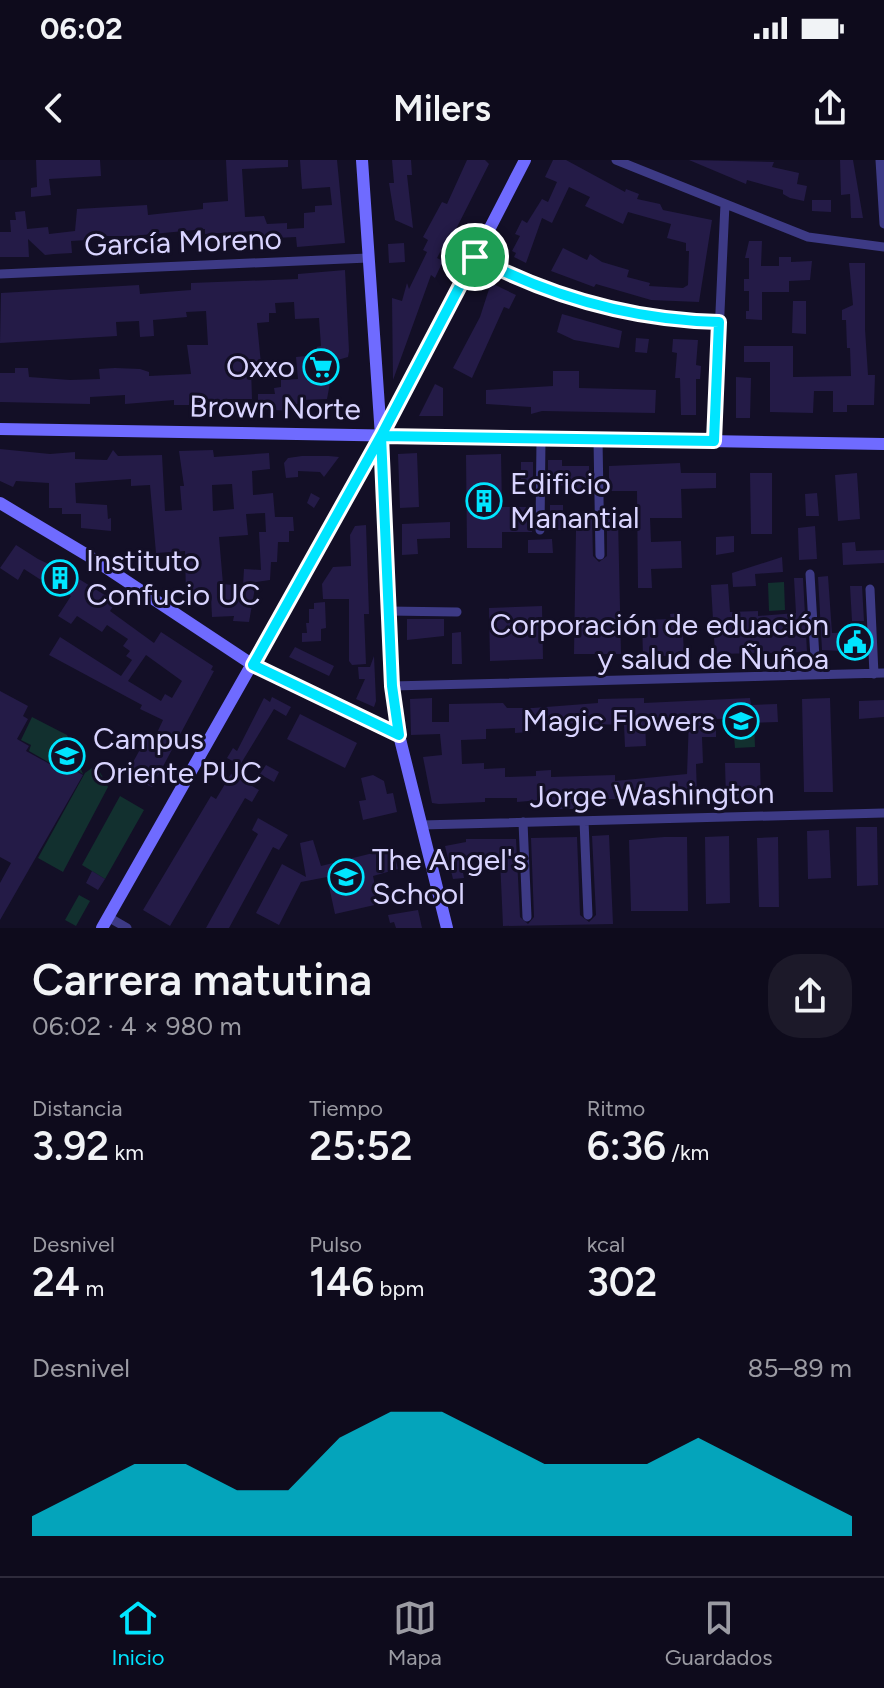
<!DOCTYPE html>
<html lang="es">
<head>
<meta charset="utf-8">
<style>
  :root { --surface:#0e0b1c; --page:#1c1929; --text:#f1f3f6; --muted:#9b9ba3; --line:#2e2b3b; --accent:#00e5ff }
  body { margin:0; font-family:Figtree,sans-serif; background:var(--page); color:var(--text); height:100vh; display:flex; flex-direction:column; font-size:30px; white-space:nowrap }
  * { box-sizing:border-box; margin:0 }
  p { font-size:26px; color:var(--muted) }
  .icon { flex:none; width:44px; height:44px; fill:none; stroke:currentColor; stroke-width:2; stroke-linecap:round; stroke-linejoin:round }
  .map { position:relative; height:768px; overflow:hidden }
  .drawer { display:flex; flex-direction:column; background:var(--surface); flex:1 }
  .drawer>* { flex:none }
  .pin { position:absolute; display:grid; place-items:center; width:68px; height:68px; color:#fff; margin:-34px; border:4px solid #fff; border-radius:50%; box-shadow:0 2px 8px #0007 }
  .round { display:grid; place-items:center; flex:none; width:84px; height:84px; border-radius:32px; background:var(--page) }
  .overview { display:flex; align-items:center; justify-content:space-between; height:136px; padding:0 32px }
  h1 { font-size:44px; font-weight:600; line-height:60px }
  .stats { display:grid; grid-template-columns:repeat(3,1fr); gap:12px; height:136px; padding:8px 32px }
  .stats div { display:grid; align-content:center }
  .stats b { font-size:40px; font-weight:600 }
  .stats small { font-size:22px; font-weight:400 }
  .stats p { font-size:22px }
  .chart { height:224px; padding:16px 32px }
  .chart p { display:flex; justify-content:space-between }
  .chart svg { width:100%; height:144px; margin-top:8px; fill:var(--accent); opacity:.7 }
  .status { display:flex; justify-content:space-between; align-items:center; height:56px; padding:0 40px; background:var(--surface); direction:ltr }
  .status svg { height:22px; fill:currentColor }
  header { display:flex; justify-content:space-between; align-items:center; height:104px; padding:0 32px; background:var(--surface); font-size:36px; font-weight:600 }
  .menu { display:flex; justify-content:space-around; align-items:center; height:112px; border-top:2px solid var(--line); background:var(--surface); font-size:22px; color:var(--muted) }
  .menu a { display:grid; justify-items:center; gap:4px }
  .menu .selected { color:var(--accent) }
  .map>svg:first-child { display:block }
  .green { fill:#12302f }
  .building { fill:#241b47; fill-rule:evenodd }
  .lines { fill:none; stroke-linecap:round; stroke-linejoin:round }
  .street { stroke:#3d3a85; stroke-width:9 }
  .secondary { stroke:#6f6bff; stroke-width:12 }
  .route-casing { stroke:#fff; stroke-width:16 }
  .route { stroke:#00e5ff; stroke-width:10 }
  .labels { text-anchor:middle; stroke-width:6; stroke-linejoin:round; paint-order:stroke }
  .street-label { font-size:30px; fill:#d9d4ff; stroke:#130f26 }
  .poi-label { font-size:30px; fill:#d9d4ff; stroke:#130f26; text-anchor:start }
</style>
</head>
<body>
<div class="status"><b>06:02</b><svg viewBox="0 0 49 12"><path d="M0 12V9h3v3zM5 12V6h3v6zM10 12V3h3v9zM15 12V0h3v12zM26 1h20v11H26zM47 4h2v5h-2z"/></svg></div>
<header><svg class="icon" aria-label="back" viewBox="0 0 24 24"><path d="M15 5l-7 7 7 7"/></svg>Milers<svg class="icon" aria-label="share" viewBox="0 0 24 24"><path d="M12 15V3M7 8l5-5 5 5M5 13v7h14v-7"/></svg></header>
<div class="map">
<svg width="884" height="768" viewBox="0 0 884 768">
  <rect width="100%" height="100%" fill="#130f26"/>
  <path class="green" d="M784,422L785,450L769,451L768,423Z
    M32,557L67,575L83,614L54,597L50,603L29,591L31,585L21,580Z
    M727,558L754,563L755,587L735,588L734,576L728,575Z
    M96,605L108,627L63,712L38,698L85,613Z
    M120,636L144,650L105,719L82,705Z
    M79,735L90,741L76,766L65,760Z"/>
  <path class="building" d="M36,0H100L101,16L49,19L51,35L31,37V28L37,27Z
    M226,0H288V7L242,9L245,57L264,56L267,64L287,63V69L304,68V53L315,52V46L332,45L330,27L302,29L300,0H337L345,83L297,87L296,77L254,79V71L205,74V69L132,76H87V80L71,81L72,93L54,94L45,95L28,79L29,97H0V72H11L10,60H16L15,52L25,51L27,69L48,67L49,74L75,71L77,49L147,45L148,55L203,49V43L228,41Z
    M392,0H411L412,15H407L413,68L395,60L389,23H394Z
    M467,0H485L489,4L453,75L450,73L437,98L443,101L435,118L431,115L393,220L392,138L402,141L407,123L409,129L427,92L423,90L428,80L423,77L442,42L447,44Z
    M553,0H566L625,32L626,29L639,34L637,39L660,44L663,50L712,60L699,142L651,140L596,124L594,127L551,111L563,88L587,100L590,94L602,102L629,110L627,117L650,123L649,126L683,128L688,125L689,91H686V83L667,78L671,64L628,52L623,64L585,46L590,37L569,27L552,63L542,58L526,103L514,97L516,93L512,91L520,76L515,74L522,60L527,63L542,39L548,42L557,22L545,17Z
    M689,0L774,2L772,7L799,13L797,24L807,26L804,41L790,38L783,34V30L747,20L746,24Z
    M840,0H853L863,58H851L850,34L841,35Z
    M812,40H831V52L812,51Z
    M749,81H762L761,106H779V97H791V102L812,101L810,120L789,121V132H762V160L746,159V151H749V131H744V119H749V98H745Z
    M404,83L405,102L389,103L388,84Z
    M849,103H865V169L868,215H875L874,245H847V252H833V231H814L813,253L770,252V202H744V186H793V217L851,216L850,188H847L846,160H842V150L853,145Z
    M345,110L349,191L348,197L334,201L327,239L302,240L301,244H290L291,251L258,249V234H275L274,228L281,227V220L298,219L296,197L318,195L317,187L321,186L319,158L295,159L294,142L275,143L276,153H269V162L257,163L261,204L251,208L252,239H223L224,245H174V240L125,244V235L90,237V244L0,242V213H15V208H28L29,217L70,220L100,219L99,209L115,208L140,209L149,212V216L191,214L187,185H208L206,151L186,152L187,157L153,160L154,176L140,177L139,161L116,162L117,176L0,183L1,133L139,125L140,134L191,130V123L298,119V114Z
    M491,123L516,135L509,149L504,147L472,218L453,208L480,157Z
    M793,141H806V174L792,173Z
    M562,154L622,171L619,188L574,180L557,172Z
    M636,178L649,179L647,193L635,192Z
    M673,179L698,180L696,205L701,206L700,219H696V255H681L680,218H675L677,193L672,192Z
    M553,211H579V228L656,230L655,253L542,251L531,254V247L486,244V230L553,226Z
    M736,217L751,218L750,258H736Z
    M435,224L443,228V256H419Z
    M0,289L50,294L75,292V299L107,300L113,290L118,296L162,295L165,351L182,350L180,326H184L179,291L213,290L214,297L269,293L270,309L252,311L253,335L273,333L275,357H293L294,371H289V382H278L277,402H271L270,420L256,422L249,462L233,461L234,456L212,457L211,436H186L185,391L156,393L150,325L131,326V319L75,323L76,343L107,345L108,359L111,358V371L81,368V354H62V348H49V323L16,321L13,327L0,321ZM232,324L234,349L213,351L212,325ZM265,353L266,372H259L261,410L244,409L243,426L223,424L219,377L248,375L246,354Z
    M417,293L419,347L400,348L398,294Z
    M501,294L502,347H532V372H502V388H467L466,295Z
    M302,296H329L339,297L324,317L320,312L298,311V317L286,318L284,303L288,298Z
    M548,300H562V306H589V331L575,330V326L548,325Z
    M521,302H533V327H521Z
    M680,303L681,313H716V328L681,329L682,358H650L651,382L681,381L682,408L651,409L652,428H638L637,331H609V306Z
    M750,313H772V374H751Z
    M857,313L860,359L838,361L835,315Z
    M311,333L320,338L314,348L307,343Z
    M817,333L819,356H806L805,334Z
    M550,345H563V358L592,359L593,396L599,402L607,396V359H618L621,494H574L576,370H550Z
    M450,362V378L417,379L418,394L402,395V364Z
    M366,365L369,454H364L366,504L352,505L349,501V439H323L322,424L333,407L351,406L350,375L355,366Z
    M815,366L817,399L799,400L798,368Z
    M734,376V392L716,395V377Z
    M552,379L553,393H528V380Z
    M855,382L856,391L884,390V403L843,405L842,383Z
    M16,385L38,399L57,408L58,406L116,442L110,451L154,483L161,472L213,506L211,510L214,511L152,627L126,615L149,573L155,577L163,560L140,549L142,545L49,495L60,477L121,516L132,500L126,496L130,491L123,486L128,479L107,465L102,472L77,456L71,464L58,456L71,436L43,417L41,420L24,409L18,420L0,408ZM146,495L182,521L172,538L165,534L161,541L128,521Z
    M782,397L783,412L755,414L756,426L733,427L732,413Z
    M828,416L832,473L861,472L862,492L822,490L818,417Z
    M794,418H803L807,492L715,494L711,425L728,424L730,452L758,451V456L796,453Z
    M850,426H862L864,461H852Z
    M325,442L326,468L321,469V481L302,482V473H307L306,463H309V449H314V443Z
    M542,446L543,499L490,501L489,448Z
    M682,453L684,495L643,497L642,460L671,459L670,454Z
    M407,459H444V476L407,480Z
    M461,472L462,504H452V473Z
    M295,487L334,506L329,516L289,497Z
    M374,496L376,541L374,547L356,539L365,519H359L358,507H370Z
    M0,531L28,546L23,556L28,559L17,579L29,586L26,591L66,613L69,607L83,615L0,760V723L11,703L0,697Z
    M272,537L291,547L286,556L274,549L240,605L227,598L233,588L237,591L264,538L270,542Z
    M432,538V562H449V544L503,543L507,548H533L598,543V539L644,538V543L750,538L751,545L777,544L778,562L741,563V558L716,559V577H702L703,603L696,604L697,635L656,633V636L634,637V639H575V649H552V639L517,642V638H485V642L439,644L432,643L423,597L442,595L440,574L411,575L410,539ZM689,559L687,614L615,621V615L551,617V610L536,611V616L505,617V608L484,609V603L462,604L461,580L486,579V569L515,568V573L529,572L528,562L624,565L625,587L646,586L645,561Z
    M830,538L833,632H804L802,539Z
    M884,540V557L859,559V541Z
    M300,554L357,583L345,608L287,579Z
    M725,603H760L761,639H726Z
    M266,605L279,612L274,622L260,614Z
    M231,614L259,630L252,642L245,638L170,766L143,750L211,636L216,639Z
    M373,615L384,621L387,634L393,633L397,652L363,660L359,641L366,640L361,618Z
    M258,658L288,675L279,690L273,687L229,768H206L258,674L252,670Z
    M856,667H877L878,725L857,726Z
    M829,670L831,718L808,719L807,671Z
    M609,675L613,764L503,766L500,699L460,697L464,718L453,719L445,686L466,682V679H516L520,757L528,764L534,757L531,678L577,677L580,755L589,762L596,755L592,676Z
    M729,676L730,743L706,744L705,677Z
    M664,677H687L688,751H631L629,680Z
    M778,677L779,747H759L757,678Z
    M313,680L321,706L393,688L398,709L373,716L379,744L335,754L327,717L301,722L279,765L256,753L282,704L306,717L300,683Z
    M92,711L105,719L98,730L86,723Z
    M418,750L422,768H396L394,762L390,763L388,755Z"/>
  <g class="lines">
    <path class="street" d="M616,0L808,77L884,87
      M880,0L884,64
      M475,97C551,137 632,160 719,162
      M0,114L368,98
      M598,280L600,395
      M714,281L725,44
      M540,370L541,279
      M810,414L816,515
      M870,429L874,514
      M388,451L457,452
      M392,526L884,513
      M584,661L588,755
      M523,662L527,757
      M421,665L884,653
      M108,757L127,768"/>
    <path class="secondary" d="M362,0L381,276L392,526L399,575L447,768
      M0,269L884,284
      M0,343L87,395L253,505L399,575
      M102,768L394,254L525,0"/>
  </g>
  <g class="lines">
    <defs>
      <path id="route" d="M475,97L381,276L392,526L399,575L253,505L381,276L714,281L719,162C632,160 551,137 475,97"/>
    </defs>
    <use href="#route" class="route-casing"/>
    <use href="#route" class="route"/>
  </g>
  <defs>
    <symbol id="supermarket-ring" viewBox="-11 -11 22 22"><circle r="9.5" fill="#130f26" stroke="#00e5ff" stroke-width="1.5"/><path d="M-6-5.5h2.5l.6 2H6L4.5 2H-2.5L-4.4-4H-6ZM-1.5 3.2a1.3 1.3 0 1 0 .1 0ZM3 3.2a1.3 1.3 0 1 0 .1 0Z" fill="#00e5ff"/></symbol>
    <symbol id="building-ring" viewBox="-11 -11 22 22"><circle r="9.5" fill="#130f26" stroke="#00e5ff" stroke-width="1.5"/><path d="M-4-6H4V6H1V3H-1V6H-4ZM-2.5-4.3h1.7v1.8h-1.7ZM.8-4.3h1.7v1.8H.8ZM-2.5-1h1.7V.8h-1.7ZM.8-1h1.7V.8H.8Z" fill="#00e5ff"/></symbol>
    <symbol id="civic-ring" viewBox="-11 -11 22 22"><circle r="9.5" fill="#130f26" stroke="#00e5ff" stroke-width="1.5"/><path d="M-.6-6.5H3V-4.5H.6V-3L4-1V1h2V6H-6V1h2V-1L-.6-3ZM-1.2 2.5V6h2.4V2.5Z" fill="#00e5ff"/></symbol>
    <symbol id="school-ring" viewBox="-11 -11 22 22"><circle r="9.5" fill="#130f26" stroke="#00e5ff" stroke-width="1.5"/><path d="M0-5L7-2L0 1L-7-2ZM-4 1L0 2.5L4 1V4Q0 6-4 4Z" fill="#00e5ff"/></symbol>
    <symbol id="university-ring" viewBox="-11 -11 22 22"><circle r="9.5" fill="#130f26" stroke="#00e5ff" stroke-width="1.5"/><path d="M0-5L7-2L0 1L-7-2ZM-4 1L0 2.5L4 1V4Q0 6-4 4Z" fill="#00e5ff"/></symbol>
  </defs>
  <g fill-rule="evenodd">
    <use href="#supermarket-ring" x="301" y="187" width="40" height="40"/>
    <use href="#building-ring" x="464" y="321" width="40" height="40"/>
    <use href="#building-ring" x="40" y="398" width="40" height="40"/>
    <use href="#civic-ring" x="835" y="462" width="40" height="40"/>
    <use href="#school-ring" x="721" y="541" width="40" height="40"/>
    <use href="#university-ring" x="47" y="576" width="40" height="40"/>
    <use href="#school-ring" x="326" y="697" width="40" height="40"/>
  </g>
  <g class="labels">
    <g class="street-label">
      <text transform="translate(183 82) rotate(-2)" y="10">García Moreno</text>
      <text transform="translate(275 248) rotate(1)" y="10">Brown Norte</text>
      <text transform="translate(652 635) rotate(-1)" y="10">Jorge Washington</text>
    </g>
    <g class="poi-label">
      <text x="295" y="217" text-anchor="end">Oxxo</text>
      <text x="510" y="334">Edificio<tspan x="510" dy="34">Manantial</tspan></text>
      <text x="86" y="411">Instituto<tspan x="86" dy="34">Confucio UC</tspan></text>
      <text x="829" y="475" text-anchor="end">Corporación de eduación<tspan x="829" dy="34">y salud de Ñuñoa</tspan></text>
      <text x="715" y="571" text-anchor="end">Magic Flowers</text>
      <text x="93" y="589">Campus<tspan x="93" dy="34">Oriente PUC</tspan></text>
      <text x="372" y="710">The Angel's<tspan x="372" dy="34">School</tspan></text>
    </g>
  </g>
</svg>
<div class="pin" style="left:475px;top:97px;background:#1e9e55"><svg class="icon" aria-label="arrive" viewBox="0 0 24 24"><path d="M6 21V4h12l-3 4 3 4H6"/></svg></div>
</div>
<section class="drawer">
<div class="overview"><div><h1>Carrera matutina</h1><p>06:02 · 4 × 980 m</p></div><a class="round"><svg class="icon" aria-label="share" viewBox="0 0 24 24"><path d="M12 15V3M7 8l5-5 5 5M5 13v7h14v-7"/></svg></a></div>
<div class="stats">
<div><p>Distancia</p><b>3.92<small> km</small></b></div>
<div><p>Tiempo</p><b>25:52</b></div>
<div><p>Ritmo</p><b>6:36<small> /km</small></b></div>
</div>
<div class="stats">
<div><p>Desnivel</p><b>24<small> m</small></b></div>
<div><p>Pulso</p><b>146<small> bpm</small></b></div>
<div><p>kcal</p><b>302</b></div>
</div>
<div class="chart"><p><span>Desnivel</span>85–89 m</p>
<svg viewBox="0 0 160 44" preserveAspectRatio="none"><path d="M0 44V38L10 30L20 22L30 22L40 30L50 30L60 14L70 6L80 6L90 14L100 22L110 22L120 22L130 14L140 22L150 30L160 38V44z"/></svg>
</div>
</section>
<nav class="menu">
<a class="selected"><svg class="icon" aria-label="home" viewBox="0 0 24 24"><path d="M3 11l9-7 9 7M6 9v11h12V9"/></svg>Inicio</a>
<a><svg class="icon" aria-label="map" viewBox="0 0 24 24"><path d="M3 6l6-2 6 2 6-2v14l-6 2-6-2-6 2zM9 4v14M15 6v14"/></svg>Mapa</a>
<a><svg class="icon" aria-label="saved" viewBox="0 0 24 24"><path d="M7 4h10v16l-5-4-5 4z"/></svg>Guardados</a>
</nav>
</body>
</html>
